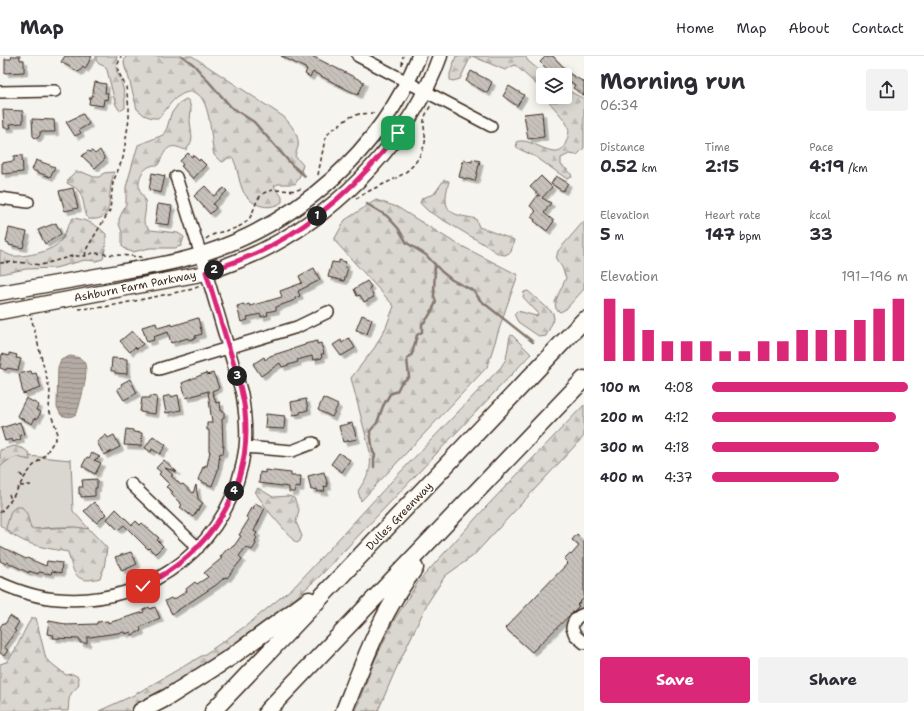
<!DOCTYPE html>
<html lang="en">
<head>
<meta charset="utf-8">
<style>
  :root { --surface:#fff; --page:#f2f2f3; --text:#2b2b33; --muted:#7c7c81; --line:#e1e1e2; --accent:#db2777 }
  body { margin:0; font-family:"Shantell Sans",sans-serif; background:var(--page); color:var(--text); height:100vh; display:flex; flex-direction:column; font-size:15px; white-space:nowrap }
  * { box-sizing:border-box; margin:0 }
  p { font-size:13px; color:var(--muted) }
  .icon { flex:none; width:22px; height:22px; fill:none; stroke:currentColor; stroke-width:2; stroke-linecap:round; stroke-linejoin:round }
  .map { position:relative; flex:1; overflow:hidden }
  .drawer { display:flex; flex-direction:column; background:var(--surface); width:340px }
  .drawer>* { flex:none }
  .fabs { position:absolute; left:536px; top:12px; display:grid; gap:8px }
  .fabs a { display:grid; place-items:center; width:36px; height:36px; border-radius:4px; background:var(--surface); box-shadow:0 2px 10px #0003; font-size:20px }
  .pin { position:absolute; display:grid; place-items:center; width:34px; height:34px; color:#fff; margin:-17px; border-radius:8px; box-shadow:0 2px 6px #0006 }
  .km { position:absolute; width:20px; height:20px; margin:-10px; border-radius:50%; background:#222; color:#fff; font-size:11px; line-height:20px; text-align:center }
  .round { display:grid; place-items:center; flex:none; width:42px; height:42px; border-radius:4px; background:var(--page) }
  .overview { display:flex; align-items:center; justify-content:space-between; height:68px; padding:0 16px }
  h1 { font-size:22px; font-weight:700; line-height:30px }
  .metrics { display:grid; grid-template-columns:repeat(3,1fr); gap:6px; height:68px; padding:4px 16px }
  .metrics div { display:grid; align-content:center }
  .metrics b { font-size:17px; font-weight:700 }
  .metrics small { font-size:11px; font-weight:400 }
  .metrics p { font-size:11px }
  .chart { height:112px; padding:8px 16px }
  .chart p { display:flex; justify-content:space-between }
  .chart svg { width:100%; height:72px; margin-top:4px; stroke:var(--accent); stroke-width:6 }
  .action { display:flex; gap:8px; margin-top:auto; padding:8px 16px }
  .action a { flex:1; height:46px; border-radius:4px; background:var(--accent); color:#fff; font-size:16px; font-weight:700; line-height:46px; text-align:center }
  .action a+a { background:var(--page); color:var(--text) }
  ul { padding:0 16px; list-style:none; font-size:13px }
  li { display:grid; grid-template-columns:64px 48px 1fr; align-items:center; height:30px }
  li i { height:10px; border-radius:5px; background:var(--accent) }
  header { display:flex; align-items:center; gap:24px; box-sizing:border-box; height:56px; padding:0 20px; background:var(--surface); border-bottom:1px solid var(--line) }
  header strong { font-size:19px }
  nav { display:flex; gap:22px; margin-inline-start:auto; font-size:14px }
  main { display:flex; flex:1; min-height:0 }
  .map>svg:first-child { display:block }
  .green { fill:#dad6d0; stroke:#8a8077 }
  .forest { fill:url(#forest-firs); stroke:#8a8077 }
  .water { fill:url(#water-rules); stroke:#84786e }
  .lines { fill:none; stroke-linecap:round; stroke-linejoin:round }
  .stream { stroke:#84786e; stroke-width:2.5 }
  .building { fill:url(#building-back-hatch); stroke:#3b2a1e; filter:url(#shadow) }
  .minor-casing { stroke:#3b2a1e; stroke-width:14 }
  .major-casing { stroke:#3b2a1e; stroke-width:17 }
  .highway-casing { stroke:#3b2a1e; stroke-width:19 }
  .path { stroke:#3b2a1e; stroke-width:1.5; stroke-dasharray:4 3; stroke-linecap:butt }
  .minor { stroke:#fdfcf7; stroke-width:11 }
  .major { stroke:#fdfcf7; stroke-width:14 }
  .highway { stroke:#fdfcf7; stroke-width:16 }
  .route-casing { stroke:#fff; stroke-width:8 }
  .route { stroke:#db2777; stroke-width:5 }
  .labels { text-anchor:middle; stroke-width:3; stroke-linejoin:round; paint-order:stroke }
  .street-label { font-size:11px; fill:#3b2a1e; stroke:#fdfcf7 }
</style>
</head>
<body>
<header>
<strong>Map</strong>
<nav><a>Home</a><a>Map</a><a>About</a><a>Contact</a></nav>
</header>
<main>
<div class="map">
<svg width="584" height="655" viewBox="0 0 584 655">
  <defs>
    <pattern id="forest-firs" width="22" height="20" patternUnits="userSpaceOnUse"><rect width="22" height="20" fill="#dad6d0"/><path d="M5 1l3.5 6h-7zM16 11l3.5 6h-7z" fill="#bcb8b2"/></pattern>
    <pattern id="water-rules" width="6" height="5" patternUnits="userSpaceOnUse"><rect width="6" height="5" fill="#b4aca4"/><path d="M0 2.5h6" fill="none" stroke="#948c85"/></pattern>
    <pattern id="building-back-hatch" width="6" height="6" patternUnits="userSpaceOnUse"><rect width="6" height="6" fill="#c7c1bb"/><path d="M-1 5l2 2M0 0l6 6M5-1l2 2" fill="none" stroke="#aca6a0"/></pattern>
    <filter id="shadow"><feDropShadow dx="3.5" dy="3.5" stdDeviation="0" flood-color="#0004"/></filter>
  </defs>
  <rect width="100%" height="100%" fill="#f5f4ee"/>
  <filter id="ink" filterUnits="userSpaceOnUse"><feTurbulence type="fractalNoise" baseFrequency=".025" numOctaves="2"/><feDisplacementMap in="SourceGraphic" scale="8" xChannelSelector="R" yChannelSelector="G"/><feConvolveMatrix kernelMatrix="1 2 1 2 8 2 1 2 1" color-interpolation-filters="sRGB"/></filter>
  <g filter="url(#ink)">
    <path class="green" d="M0,398H7L71,404L73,455L89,473C63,469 37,471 11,479L0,469Z"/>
    <path class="forest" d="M96,0H117C113,15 120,19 123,32C125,38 125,46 125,52L120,55L116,49L114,42L107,14L104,10L99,8L96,4Z
      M126,0H192L284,61C291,69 300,79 298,91C297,94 296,96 295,100L303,109L299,122L295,128H278L274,130L282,141V146C268,156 250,149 243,135C238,124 238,112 233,102H228L223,106L219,104L214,99C210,83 212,19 179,40C170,45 165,57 158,62H152L144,59L137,53L128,19L125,12L124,5Z
      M456,0H471L460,23L453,25L450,24V18Z
      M472,0H525L528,5L545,19H543V37L536,28L515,9L505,14Z
      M565,33L584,43V92L577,99L569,98L561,102V109L570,116L572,121L567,123L536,101L517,92L516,86C518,85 520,85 523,85C535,85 560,107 566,86C568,81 570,76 568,71C566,63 551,50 546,41H565Z
      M186,43L189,45L191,53L190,65L192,81L191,87L186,94C182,93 181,92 177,91C165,88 163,101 158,109C147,108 138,118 139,130C139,136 144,140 145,145C147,151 144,160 144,167L150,174L178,177L184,181L181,190L175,192H150L133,196L126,194L122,190V176L119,168V163L126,148V131L138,89L163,79L167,72L171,58L179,47Z
      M75,116H82L94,121H99L104,117L114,116C112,123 111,129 110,136C109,153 109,165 88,163C83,154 85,142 78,134C75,131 70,129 67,127L69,122Z
      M444,124L449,125C446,138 441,154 458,159C464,161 470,161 476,163L479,171L514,184L511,196L505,199L499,198L482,187L428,155L420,147L422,142L434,138Z
      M376,144L397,151L452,185L518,219L506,252L487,311L361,445L358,435C368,419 372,415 370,396L351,322L375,291L386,271L394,250L334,184L345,164Z
      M73,162C87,164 96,168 106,178V188L103,203L96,205L85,204L55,212L26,213L0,218V195C4,196 8,199 12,200C25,201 54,196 61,184C66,177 67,169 73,162Z
      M584,165V233L566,253L560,256L556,253L555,246L566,222L562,211L556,203L558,195Z
      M528,235L553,257L554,263L546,280L540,281L518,266L514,258L517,255C524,256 530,259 537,260L538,257L523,241L524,236Z
      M512,279L531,298L322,518L278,558L186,624L131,655H99L134,639L205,598L247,569L296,529L390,427L501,311L506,303L510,280Z
      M584,349V380L473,500L445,520L427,548L395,615L378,655H355L375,604L393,566L418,526L486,451Z
      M14,390L24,393L29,397L30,404L16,401L7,405L0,411V394Z
      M258,432L273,441L289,440L294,442L299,454L296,466L302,480L300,485L297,487L294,485L270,457L255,436Z
      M16,451H22L27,458L31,473L75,471L89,473L107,492L104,512L100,522C75,529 73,516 68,496C47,492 20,489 6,472L11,455Z
      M32,562H36L46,603L66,619L73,618L78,621C81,634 75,630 71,638C68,642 69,650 68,655H0V608C2,607 4,607 6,606C15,599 24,572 32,562Z"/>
    <path class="water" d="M70,300C75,301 81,301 84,306C90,316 80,346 77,357C72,362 67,361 61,359L57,351L58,311L61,304Z"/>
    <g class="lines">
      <path class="stream" d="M182,0L194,9L231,51L254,66L292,109L305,120
        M367,148L387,160L398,172L407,187L426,199L442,216L452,224L474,235L480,244L533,286
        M374,411V403L375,399L373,396L370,375L377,367L383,350L390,338L397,335L401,327L409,321L407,303L412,298L417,279L422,276V268C428,264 433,253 436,246L434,240L435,208"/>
    </g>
    <path class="building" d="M12,0H20V4H24V16L5,17V3H11Z
      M65,0H92L85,13L83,11L79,16L61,6Z
      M281,0H312L364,26L358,39L313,16L310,21L305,18L307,13Z
      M546,0H553L570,18L584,26V39L573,32L575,29L565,22V19H553L540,6Z
      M471,15L492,26L487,37L466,25Z
      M95,26L106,28L105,37H108L107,44L104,43L103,50L89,48L90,41H92Z
      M509,30L524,39L517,50L503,40Z
      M3,54L23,55V67L10,68L11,72H4Z
      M542,56L544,81L528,83L524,58Z
      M83,58L89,68L79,74L81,77L75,80L66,66Z
      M32,63L54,64L55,76H40V79L38,82H35L33,80Z
      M100,94L105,103L95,112L82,100L88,95L90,96L92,95L95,98Z
      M188,97L192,101L193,99L199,105L200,103L206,109L193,123L181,110L183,109L180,105Z
      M22,99L23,116L2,118V107L14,105V100Z
      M472,103L480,105L475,125L459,121L463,104L472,106Z
      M36,104L55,111L50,121L32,114Z
      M152,117L165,120L161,137L149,134Z
      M541,120L552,131L542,142L551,147L544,157L554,165L547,175L534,165L535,164L531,161L536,155L530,150L538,139L540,140L530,131Z
      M556,120L568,127L563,135L551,128Z
      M205,130L214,140L224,132L227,135L213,148L216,152L210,158L194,140Z
      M73,132L78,152L65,155L59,135Z
      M158,148L172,150L169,169L155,167Z
      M56,167L61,178L45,188L38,174Z
      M9,172L27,176L23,192L9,189V187L6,186Z
      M339,204L346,206L345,211L348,212L344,225L328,221L332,206L339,207Z
      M314,212L320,224L298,235L300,240L295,242V244L276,251V254L267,256L268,259L261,261V258L247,261L248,264L241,266L237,250L244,248V250L249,248L250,250L282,241L280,235L302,227L299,220Z
      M367,225L371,231L369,232L374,241L364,246L360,239L357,240L354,233Z
      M362,259L372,263L367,278L356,274Z
      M198,262L202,278L195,280L196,282L189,284L188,282L171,287L168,276L153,281L154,284L147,286L142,271L156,267L158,272L172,268V270Z
      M132,275L143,288L137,293L135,291L130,296L120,285Z
      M349,282L355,292L341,300L333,289L341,284L342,287Z
      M317,285V288L321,287L324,298H321L322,302L313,304L312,300L297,304L298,306L282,311L280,307L261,320L253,308L264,301L265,304L270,300L305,289V288Z
      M9,297L17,299L16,302L21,303L18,314L7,312L6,314L0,312L2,298L9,300Z
      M112,302L127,303V318L115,317V315H111Z
      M31,315L32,318L36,317L41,332L23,338L19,318Z
      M206,317L207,319L213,317L215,321L219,332L212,335L216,347L220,346L221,355H224V362L222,363L223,390H224L223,398L220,397L218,414L212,430L198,424L203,411L204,412L205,409L207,410L210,395H209V374H207V367H212L208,335L186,342L182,327Z
      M130,323L137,337L124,344L117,333L122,330L121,328Z
      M171,339V341L178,339L181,354L166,357L163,341Z
      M150,340L157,341L155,358L140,356L142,342H150Z
      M26,342L39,349L36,354L41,356L37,363L35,362L32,368L17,360Z
      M323,342L338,349L332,361L318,354Z
      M306,343L308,354L300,356V358L293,359L291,346Z
      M266,358L285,360L284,373L265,372Z
      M20,366L24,378L20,379L21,383L13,386L12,383L5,385L1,372Z
      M352,367L357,383L343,386L339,370Z
      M126,373L133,374V376L142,377L141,390L124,389Z
      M106,379L108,382L114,379L120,391L104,399L97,386Z
      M153,380L166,389L160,398L152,393L151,396L145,392Z
      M92,397L100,401L94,404L101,407L95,418L82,410L87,401L89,402Z
      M339,397L350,404L342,416L331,408Z
      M164,404L177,416L165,412L173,419L171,420L181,429L183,428L193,437L196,429L198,443L203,447L193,461L180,451L182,449L171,438L173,436L166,431L169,428L159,418L161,416L156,412Z
      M265,414L291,417V420H301L300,432L296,431L295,436H289V431L259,427L260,416L265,417Z
      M324,416L328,430L324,431L325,435L318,436L317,433L311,434L308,420Z
      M97,423V432H95V440L81,441V438H79V431H83L82,424Z
      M94,446L106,458L97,467L84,455Z
      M255,447L265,452L254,475L257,477L255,480L257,482L255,485L256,488L252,494L246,491L239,500L242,503L227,522L225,521L216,529L172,558L165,545L171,542L173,544L187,535L186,533L195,526L197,528L208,521L204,517L222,502L220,501L228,492L230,493L233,490H234L241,480L239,479L249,463L246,461L251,452L253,453Z
      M116,453L132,469L136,465L140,469L142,467L159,482L157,484L163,490L155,498L149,492L148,493L124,469L118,474L107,463Z
      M577,478L584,485V542L577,549L579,550L532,596L505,572L568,507L564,503L569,498L571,499L579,490L572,484Z
      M0,490L26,503L27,502L46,510L47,505L62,507L61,517L52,515L51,518L39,516L38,518L29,515V517L7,506L6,508L0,505Z
      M131,496L137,508L122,515L115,501Z
      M149,551L150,553L155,551L160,562L140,571L141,575L132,579L131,576L125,578L124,576L90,581H87V587H80V583L53,582L54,579L47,578L49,565L65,568V569L97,568V566L108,565V567L144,556L143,554Z
      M10,560L19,566L14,574L16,575L4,591L8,594L4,600L0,597V571L3,567L5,568Z"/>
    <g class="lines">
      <defs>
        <path id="minor" d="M358,0L491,70
          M0,36L55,35
          M0,142L28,146
          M159,313L297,271L328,256
          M245,391L292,395L313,387
          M131,428L198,492
          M0,527C18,535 37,542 58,543C152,551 233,486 245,392C247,374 245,356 242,338L201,199L176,121
          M584,558C577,560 573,565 572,572L575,579L584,587"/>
        <path id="major" d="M0,237C40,230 80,223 119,216C147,211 176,207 202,198C299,167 381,94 419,0
          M0,256L206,217C227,209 249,202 269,191C343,152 412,80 440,0"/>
        <path id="highway" d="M141,655L168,641L231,601L309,544
          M213,655L584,264
          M267,655L584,323
          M344,655C364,605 382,555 415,512"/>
      </defs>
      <use href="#minor" class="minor-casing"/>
      <use href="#major" class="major-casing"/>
      <use href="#highway" class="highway-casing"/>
      <path class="path" d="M402,9L403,0
        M318,119L325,83L330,75L350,61L359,58L374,57L376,56
        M356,143C382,124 412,125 424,90C427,83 424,76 424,69C423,61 428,55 431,49
        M206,183C216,174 235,176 246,166C256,158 253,142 266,136C278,131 291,138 302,132
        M85,200L87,192L110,154L113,126L123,102L129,63V52L126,31L118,15V8L121,0
        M0,207L17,206L41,209L72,200H85L93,197L142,201
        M78,253L105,251L193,233L200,230
        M20,418L24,422
        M20,430L31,429
        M9,438L11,444
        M0,457L11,444L24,422L33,410L45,399L56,382L57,374L49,354L50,335L31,261"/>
      <use href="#minor" class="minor"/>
      <use href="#major" class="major"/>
      <use href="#highway" class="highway"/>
    </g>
  </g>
  <g class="lines" filter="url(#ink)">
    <defs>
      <path id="route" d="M143,530C210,497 253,432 245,356C243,335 236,315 230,295C222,269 214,243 206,216C227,209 249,202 269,191C321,163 363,123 398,77"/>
    </defs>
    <use href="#route" class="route-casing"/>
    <use href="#route" class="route"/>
  </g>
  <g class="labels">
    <g class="street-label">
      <text transform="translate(135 230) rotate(-11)" y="4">Ashburn Farm Parkway</text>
      <text transform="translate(399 460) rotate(-46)" y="4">Dulles Greenway</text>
    </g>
  </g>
</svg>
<div class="fabs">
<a><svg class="icon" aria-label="layers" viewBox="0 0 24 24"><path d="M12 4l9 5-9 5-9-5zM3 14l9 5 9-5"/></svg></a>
</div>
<div class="pin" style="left:398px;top:77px;background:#1e9e55"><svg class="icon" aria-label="arrive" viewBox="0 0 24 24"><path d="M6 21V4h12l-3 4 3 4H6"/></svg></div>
<div class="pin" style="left:143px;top:530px;background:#d93025"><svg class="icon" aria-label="check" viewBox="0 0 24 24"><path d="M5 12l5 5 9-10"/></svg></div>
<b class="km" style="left:317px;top:160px">1</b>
<b class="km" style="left:214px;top:214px">2</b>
<b class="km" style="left:237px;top:320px">3</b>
<b class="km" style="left:234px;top:435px">4</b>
</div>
<section class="drawer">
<div class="overview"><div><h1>Morning run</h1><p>06:34</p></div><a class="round"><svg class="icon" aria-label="share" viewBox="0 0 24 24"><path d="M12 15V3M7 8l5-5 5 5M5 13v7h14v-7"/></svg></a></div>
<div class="metrics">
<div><p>Distance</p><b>0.52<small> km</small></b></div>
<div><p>Time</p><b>2:15</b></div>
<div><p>Pace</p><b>4:19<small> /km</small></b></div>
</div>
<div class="metrics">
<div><p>Elevation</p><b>5<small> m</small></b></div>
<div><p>Heart rate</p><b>147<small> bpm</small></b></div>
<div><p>kcal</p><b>33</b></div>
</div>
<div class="chart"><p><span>Elevation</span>191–196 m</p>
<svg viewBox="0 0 160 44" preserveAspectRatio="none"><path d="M5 44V6M15 44V12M25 44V25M35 44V32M45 44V32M55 44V32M65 44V38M75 44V38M85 44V32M95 44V32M105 44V25M115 44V25M125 44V25M135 44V19M145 44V12M155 44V6"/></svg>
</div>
<ul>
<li><b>100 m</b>4:08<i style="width:100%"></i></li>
<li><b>200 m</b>4:12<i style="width:94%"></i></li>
<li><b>300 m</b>4:18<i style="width:85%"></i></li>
<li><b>400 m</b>4:37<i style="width:65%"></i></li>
</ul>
<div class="action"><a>Save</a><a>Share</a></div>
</section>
</main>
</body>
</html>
